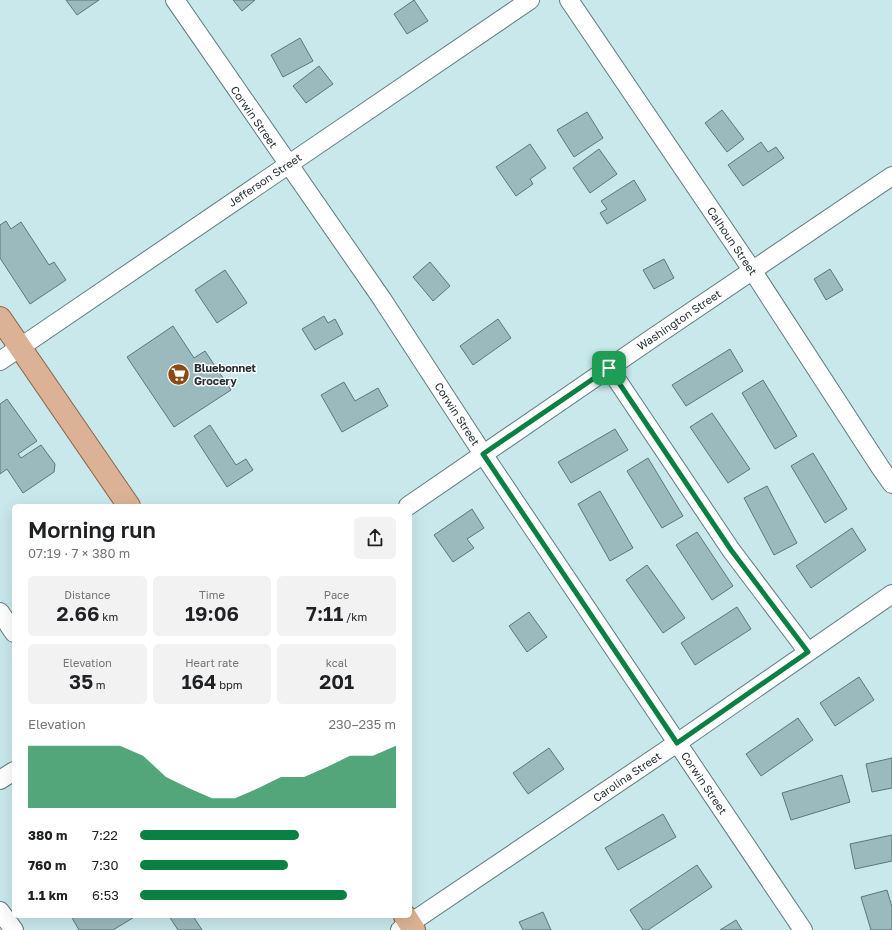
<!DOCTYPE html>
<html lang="en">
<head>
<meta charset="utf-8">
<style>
  :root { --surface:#fff; --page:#f2f2f2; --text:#202124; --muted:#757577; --accent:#0b8043 }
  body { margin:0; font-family:"Golos Text",sans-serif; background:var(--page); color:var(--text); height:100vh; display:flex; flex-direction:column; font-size:15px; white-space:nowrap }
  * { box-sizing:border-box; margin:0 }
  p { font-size:13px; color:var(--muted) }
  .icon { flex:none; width:22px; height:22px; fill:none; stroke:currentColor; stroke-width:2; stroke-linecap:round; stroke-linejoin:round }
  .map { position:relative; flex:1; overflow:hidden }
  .sheet { position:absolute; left:12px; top:504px; width:400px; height:414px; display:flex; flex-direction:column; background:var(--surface); border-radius:6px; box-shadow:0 4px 16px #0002 }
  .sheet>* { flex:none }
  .pin { position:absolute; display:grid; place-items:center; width:34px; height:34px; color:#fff; margin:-17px; border-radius:8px; box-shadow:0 2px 6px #0006 }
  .round { display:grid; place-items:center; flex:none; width:42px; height:42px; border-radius:6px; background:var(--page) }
  .head { display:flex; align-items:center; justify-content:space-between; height:68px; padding:0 16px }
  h1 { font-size:22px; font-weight:600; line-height:30px }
  .stats { display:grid; grid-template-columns:repeat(3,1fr); gap:6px; height:68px; padding:4px 16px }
  .stats div { display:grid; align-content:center; border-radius:6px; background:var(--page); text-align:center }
  .stats b { font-size:20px; font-weight:600 }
  .stats small { font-size:11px; font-weight:400 }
  .stats p { font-size:11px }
  .chart { height:112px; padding:8px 16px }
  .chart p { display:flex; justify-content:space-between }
  .chart svg { width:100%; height:72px; margin-top:4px; fill:var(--accent); opacity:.7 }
  ul { padding:0 16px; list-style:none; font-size:13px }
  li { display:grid; grid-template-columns:64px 48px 1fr; align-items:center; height:30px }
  li i { height:10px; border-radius:5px; background:var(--accent) }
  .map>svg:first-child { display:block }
  .building { fill:#9bbabd; stroke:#5a777a }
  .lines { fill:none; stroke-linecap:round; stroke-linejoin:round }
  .minor-casing { stroke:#5f7c80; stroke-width:20 }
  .major-casing { stroke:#8c6345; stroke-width:24 }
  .minor { stroke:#fff; stroke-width:18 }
  .major { stroke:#dbb295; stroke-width:22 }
  .route-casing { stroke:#fff; stroke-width:8 }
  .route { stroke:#0b8043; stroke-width:5 }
  .labels { text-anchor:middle; stroke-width:3; stroke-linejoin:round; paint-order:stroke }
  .street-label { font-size:11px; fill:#253133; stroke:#fff }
  .poi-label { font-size:11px; font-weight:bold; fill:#253133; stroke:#fff; text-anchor:start }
</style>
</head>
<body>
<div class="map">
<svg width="892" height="930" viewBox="0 0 892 930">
  <rect width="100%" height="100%" fill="#c9e8ec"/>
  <path class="building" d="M66,0H99L77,15Z
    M233,0H255L242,11Z
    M414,0L428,21L407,34L394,14Z
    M300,38L313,61L283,77L271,55Z
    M319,66L333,84L306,103L293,86Z
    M722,110L744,139L727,152L705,123Z
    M587,112L603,138L574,157L557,130Z
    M761,142L768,152L776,147L784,158L743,186L728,165Z
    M530,144L546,168L530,179L533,184L516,196L496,167Z
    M599,149L617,174L590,193L573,168Z
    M634,180L646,200L607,224L600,213L607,209L601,201Z
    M6,221L11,229L21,222L49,265L54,262L66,280L30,304L0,258V225Z
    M664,259L674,278L654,289L643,270Z
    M430,262L450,286L433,301L413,277Z
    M830,269L843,290L826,300L814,279Z
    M225,270L247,303L217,323L195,290Z
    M324,316L328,323L335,319L343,334L315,350L302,329Z
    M498,319L511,338L473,365L460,346Z
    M173,326L194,358L205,351L231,390L174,427L127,357Z
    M730,349L743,371L686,406L672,385Z
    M763,380L797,436L775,449L742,393Z
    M344,382L355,401L378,388L388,406L342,432L321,395Z
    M7,399L37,441L18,454L21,458L41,445L55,464L54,472L23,493L7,469L0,474V404Z
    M712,413L750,469L728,483L690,427Z
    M210,425L236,465L246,459L253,470L227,487L194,436Z
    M615,429L628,450L571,483L558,462Z
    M813,453L847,509L825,523L791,466Z
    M648,458L683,516L662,528L627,471Z
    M767,486L797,543L774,555L744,498Z
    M600,491L633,548L610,561L578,504Z
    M472,509L484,528L467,539L474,548L453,562L434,535Z
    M852,528L866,550L811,588L796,566Z
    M697,532L733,586L712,600L676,545Z
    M647,565L685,618L663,633L626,580Z
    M737,607L751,629L695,665L681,643Z
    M529,612L547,637L527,652L509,626Z
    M859,677L874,700L835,726L820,703Z
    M798,718L813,740L761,776L746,754Z
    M549,748L564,769L528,794L513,773Z
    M892,758V788L872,792L866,764Z
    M842,775L850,802L791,820L782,793Z
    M663,814L676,837L618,870L605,848Z
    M892,835V861L855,869L850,844Z
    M697,865L712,887L648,930H643L630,910Z
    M887,890L892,907V930H871L861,897Z
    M543,912L551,930H523L519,922Z
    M71,916H136L113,930H79Z
    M169,916H193L202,930H178Z
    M736,920L742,930H720Z"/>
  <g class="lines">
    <defs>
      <path id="minor" d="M175,0L382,299L483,454L803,930
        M569,0L752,270L880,467L892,484
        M0,361L530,0
        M609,368L731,550L808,652
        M408,506L654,337L892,176
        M0,612L14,633
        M0,780L14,771
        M0,911L14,930
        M400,930L677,743L892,594"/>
      <path id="major" d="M0,318L129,506
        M405,916L414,930"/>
    </defs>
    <use href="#minor" class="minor-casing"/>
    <use href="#major" class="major-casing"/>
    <use href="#minor" class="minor"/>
    <use href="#major" class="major"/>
  </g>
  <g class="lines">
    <defs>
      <path id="route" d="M609,368L731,550L808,652L677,743L483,454Z"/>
    </defs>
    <use href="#route" class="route-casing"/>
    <use href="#route" class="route"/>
  </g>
  <defs>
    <symbol id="supermarket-disc" viewBox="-11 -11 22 22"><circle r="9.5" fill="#8b4a15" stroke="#fff"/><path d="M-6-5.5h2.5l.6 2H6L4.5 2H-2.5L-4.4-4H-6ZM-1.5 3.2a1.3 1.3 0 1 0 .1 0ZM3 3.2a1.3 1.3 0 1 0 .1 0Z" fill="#fff"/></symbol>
  </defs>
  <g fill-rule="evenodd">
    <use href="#supermarket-disc" x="166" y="362" width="25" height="25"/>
  </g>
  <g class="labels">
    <g class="street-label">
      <text transform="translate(254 117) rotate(55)" y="4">Corwin Street</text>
      <text transform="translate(265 180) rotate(-34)" y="4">Jefferson Street</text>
      <text transform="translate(732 241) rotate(56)" y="4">Calhoun Street</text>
      <text transform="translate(679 320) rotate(-34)" y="4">Washington Street</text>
      <text transform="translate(457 414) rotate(57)" y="4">Corwin Street</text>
      <text transform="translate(627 777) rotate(-34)" y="4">Carolina Street</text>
      <text transform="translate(704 783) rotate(56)" y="4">Corwin Street</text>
    </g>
    <g class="poi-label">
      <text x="194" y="372">Bluebonnet<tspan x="194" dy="13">Grocery</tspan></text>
    </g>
  </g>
</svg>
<div class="pin" style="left:609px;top:368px;background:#1e9e55"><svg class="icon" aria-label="arrive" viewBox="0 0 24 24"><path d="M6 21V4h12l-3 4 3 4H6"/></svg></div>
<section class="sheet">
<div class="head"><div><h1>Morning run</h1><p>07:19 · 7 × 380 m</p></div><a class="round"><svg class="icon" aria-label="share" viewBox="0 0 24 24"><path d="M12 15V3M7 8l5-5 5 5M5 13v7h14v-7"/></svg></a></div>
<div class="stats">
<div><p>Distance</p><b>2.66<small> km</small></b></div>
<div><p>Time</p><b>19:06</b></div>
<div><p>Pace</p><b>7:11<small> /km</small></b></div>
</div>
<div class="stats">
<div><p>Elevation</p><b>35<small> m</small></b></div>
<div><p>Heart rate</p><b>164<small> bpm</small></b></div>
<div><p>kcal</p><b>201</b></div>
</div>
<div class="chart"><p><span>Elevation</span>230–235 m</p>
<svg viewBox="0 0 160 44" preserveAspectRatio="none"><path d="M0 44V6L10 6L20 6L30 6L40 6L50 12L60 25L70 32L80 38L90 38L100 32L110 25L120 25L130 19L140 12L150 12L160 6V44z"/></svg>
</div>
<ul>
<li><b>380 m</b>7:22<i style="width:62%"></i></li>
<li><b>760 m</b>7:30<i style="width:58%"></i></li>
<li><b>1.1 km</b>6:53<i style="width:81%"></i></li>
</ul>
</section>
</div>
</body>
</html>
